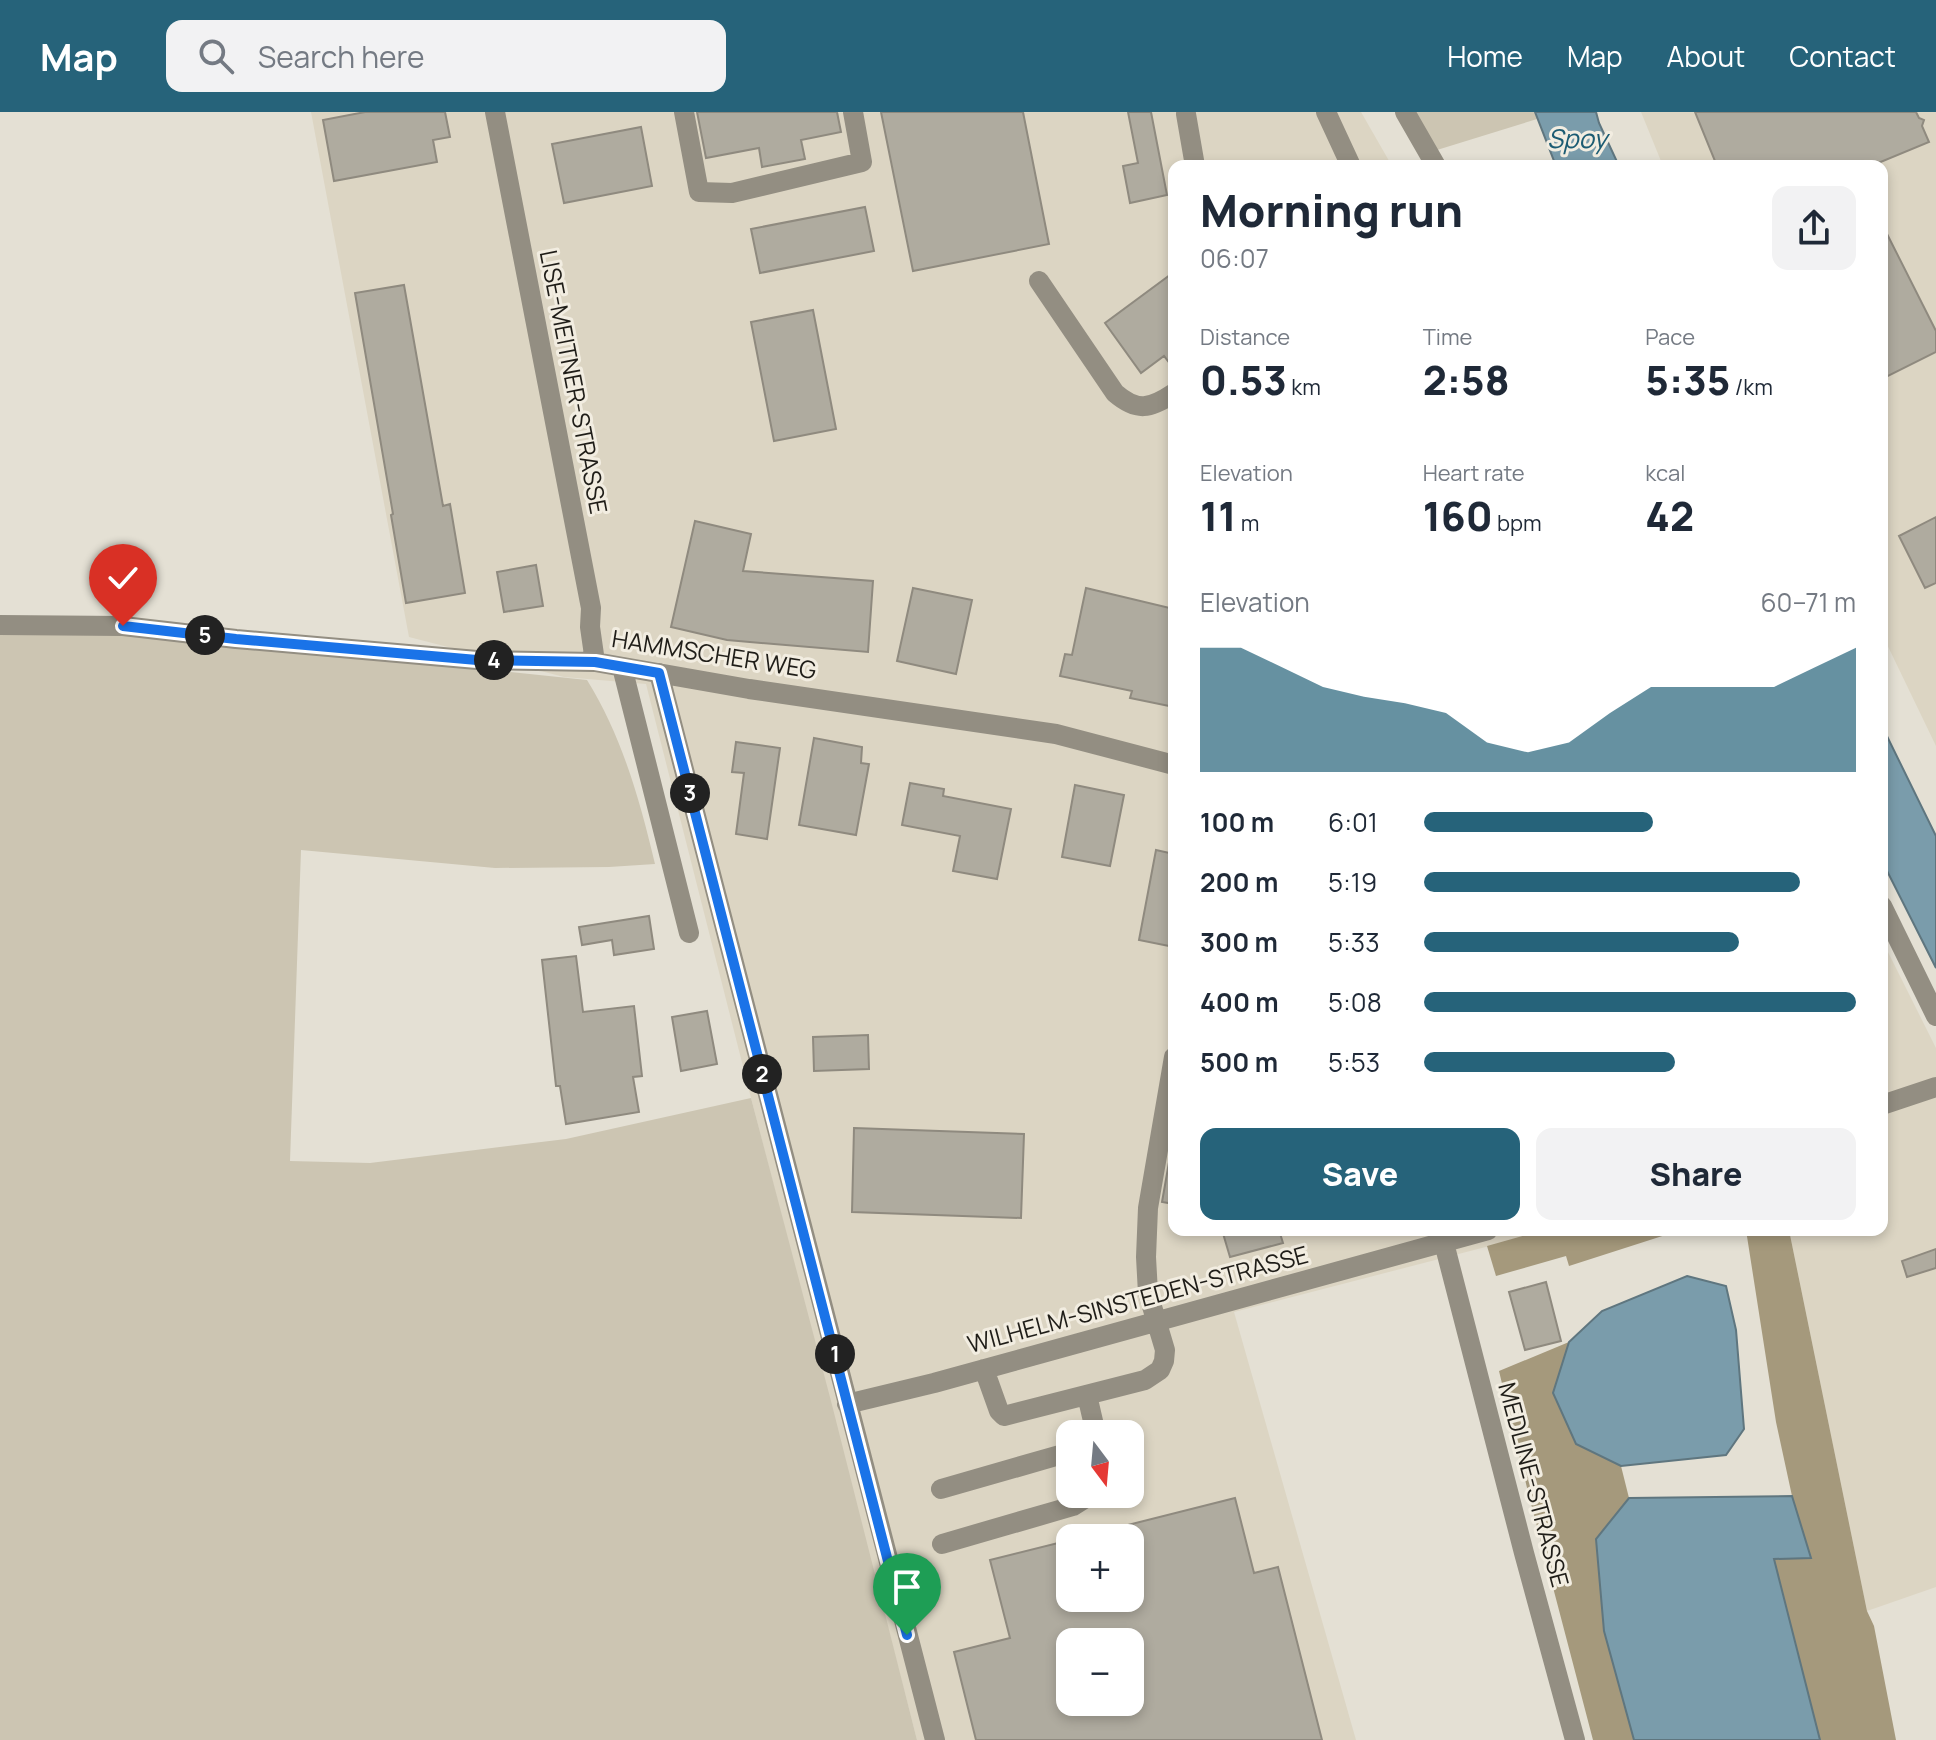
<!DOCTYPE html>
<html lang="en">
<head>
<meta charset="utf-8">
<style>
  :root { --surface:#fff; --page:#f2f2f3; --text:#1f2937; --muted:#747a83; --accent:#26637a }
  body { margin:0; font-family:Manrope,sans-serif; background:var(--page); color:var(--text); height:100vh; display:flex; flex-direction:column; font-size:30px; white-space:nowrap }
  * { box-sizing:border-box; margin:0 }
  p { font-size:26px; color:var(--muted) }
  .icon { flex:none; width:44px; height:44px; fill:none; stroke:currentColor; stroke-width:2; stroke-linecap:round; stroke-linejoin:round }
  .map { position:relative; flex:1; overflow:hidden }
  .details { position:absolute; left:1168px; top:48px; width:720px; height:1076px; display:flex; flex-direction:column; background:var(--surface); border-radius:16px; box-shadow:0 4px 12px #0003 }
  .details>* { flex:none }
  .needle { width:52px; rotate:164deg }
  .fabs { position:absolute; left:1056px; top:1308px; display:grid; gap:16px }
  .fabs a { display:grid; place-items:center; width:88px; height:88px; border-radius:16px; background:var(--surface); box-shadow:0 4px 12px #0003; font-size:40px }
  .pin { position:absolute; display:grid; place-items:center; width:68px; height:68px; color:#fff; margin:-82px -34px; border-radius:50% 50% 50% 0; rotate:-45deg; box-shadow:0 0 8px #0007 }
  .pin .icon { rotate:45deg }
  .km { position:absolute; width:40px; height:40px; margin:-20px; border-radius:50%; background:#222; color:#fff; font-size:22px; line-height:40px; text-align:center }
  .round { display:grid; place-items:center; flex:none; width:84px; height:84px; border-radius:16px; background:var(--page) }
  .headline { display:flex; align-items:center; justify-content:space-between; height:136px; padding:0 32px }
  h1 { font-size:44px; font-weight:800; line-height:60px }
  .stats { display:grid; grid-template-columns:repeat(3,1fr); gap:12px; height:136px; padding:8px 32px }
  .stats div { display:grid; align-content:center }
  .stats b { font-size:40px; font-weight:800 }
  .stats small { font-size:22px; font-weight:400 }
  .stats p { font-size:22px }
  .chart { height:224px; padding:16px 32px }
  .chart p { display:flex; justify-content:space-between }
  .chart svg { width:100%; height:144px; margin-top:8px; fill:var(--accent); opacity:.7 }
  .cta { display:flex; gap:16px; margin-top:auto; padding:16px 32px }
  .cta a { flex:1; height:92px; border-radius:16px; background:var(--accent); color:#fff; font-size:32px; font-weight:800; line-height:92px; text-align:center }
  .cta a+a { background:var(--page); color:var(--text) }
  ul { padding:0 32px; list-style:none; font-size:26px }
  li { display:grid; grid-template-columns:128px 96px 1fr; align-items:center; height:60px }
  li i { height:20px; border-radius:10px; background:var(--accent) }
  header { display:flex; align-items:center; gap:48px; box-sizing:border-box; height:112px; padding:0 40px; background:var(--accent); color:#fff }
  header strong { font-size:38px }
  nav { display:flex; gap:44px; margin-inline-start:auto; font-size:28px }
  .search { width:560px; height:72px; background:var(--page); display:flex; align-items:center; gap:20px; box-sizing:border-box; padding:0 28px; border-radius:16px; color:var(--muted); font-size:30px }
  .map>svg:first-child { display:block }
  .built { fill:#dcd5c3; fill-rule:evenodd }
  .green { fill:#ccc5b2 }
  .forest { fill:#a5997c }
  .water { fill:#7a9cab; stroke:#5f767f; stroke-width:2 }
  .building { fill:#afab9f; stroke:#8f8a7f; stroke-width:2; fill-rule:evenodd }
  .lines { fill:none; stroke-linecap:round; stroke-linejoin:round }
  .minor { stroke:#938e82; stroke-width:20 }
  .route-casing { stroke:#fff; stroke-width:16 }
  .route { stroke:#1a73e8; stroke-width:10 }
  .labels { text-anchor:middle; stroke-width:6; stroke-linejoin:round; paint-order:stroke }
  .street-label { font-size:24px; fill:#1f1d18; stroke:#f2ede1 }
  .water-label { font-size:26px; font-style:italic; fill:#1c5c73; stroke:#f2ede1 }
</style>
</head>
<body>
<header>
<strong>Map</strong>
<div class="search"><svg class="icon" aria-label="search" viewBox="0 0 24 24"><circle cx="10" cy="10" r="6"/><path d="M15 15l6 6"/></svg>Search here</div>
<nav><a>Home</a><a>Map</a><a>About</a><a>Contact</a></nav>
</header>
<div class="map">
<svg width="1936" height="1628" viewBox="0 0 1936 1628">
  <rect width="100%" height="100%" fill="#e4e0d4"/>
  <path class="built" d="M311,0H1361L1392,54H1174V1118H1544L1505,1130L1234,1200L1356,1628H917L751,986L646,572L564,565L409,525ZM1070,1322H1130V1382H1070ZM1070,1426H1130V1486H1070ZM1070,1530H1130V1590H1070Z
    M1641,0H1936V634L1882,522V54H1663Z
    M1882,828L1936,936V1475L1867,1499L1789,1118H1882Z"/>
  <path class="green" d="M1415,0H1535L1537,7L1437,38Z
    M0,519L151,523L587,568C622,624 640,689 655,752L609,755L495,756L301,738L290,1049L370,1051L566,1027L751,986L831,1289L917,1628H0Z"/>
  <path class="forest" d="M1544,1118H1681L1569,1154L1566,1144L1496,1164L1487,1134Z
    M1746,1118H1789L1867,1499L1874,1514L1896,1628H1820L1774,1446L1810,1445L1792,1384L1776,1310Z
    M1569,1230L1554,1281L1576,1332L1621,1354L1629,1386L1597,1427L1604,1519L1634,1628H1593L1528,1380L1499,1259Z"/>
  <path class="water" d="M1535,0H1596L1599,11L1619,54H1556Z
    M1882,614L1936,724V856L1882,749Z
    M1687,1164L1726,1174L1736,1218L1744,1317L1726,1343L1621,1354L1576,1332L1553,1281L1569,1230L1602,1199Z
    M1792,1384L1811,1446L1774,1447L1820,1628H1634L1604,1519L1596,1427L1629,1386Z"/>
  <path class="building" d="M365,0H445L450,25L433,28L437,50L334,69L323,8Z
    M697,0H837L841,20L801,28L805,47L762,55L759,36L706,46Z
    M881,0H1023L1049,132L913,159Z
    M1128,0H1151L1167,83L1130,91L1123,54L1138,51Z
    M1695,0H1916L1919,6L1924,8L1922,14L1929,30L1871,54H1717Z
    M641,15L652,74L564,91L552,32Z
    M865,95L874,139L760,161L751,117Z
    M1882,112L1936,219V240L1882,267Z
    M1174,160V257L1164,244L1141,261L1105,211Z
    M404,173L443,394L450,392L465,481L406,491L391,403L393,402L355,181Z
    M813,198L836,317L774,329L751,210Z
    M1936,405V471L1925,476L1899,424Z
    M695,409L751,422L743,459L873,469L868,540L727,528L671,515Z
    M536,453L543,494L504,500L497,460Z
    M913,476L972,488L956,562L897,549Z
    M1086,476L1174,497V595L1130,586L1132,579L1060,564L1065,542L1072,543Z
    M814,626L862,635L861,651L869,652L856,723L799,713Z
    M736,630L780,636L767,727L736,722L744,661L732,660Z
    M910,671L944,677L943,684L1011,697L997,767L953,759L960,724L902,713Z
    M1075,673L1124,683L1110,754L1062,745Z
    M1156,738L1174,742V835L1139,828Z
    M649,804L654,837L614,843L612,828L582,833L579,815Z
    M576,844L583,900L634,894L642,964L633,965L639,1000L566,1012L560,974H556L542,848Z
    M707,899L717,952L681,959L672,905Z
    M868,923L869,957L814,959L813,925Z
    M854,1016L1024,1022L1021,1106L852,1100Z
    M1174,1022V1092L1162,1090Z
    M1222,1118H1279L1283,1131L1230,1145Z
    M1936,1137V1156L1907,1165L1902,1149Z
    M1546,1170L1561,1229L1525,1238L1509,1180Z
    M1235,1386L1254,1461L1278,1455L1322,1628H976L954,1540L1010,1526L990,1448L1070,1428V1486H1130V1426H1100V1420ZM1070,1530H1130V1590H1070Z"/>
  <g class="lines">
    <path class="minor" d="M495,0L591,496L590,515L595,550
      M684,0L699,80L732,81L862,50L853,0
      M1326,0L1351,54
      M1405,0L1436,54
      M1186,2L1195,54
      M1039,169L1115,281C1137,300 1150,297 1174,281
      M0,513L123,514L236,527L477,548L595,550L749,577L1056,622L1174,653
      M622,555L689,821
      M659,561L935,1628
      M1882,794L1936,904
      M1882,993L1936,975
      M1444,1131L1524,1441L1575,1628
      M984,1257L999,1299L1004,1304L1145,1268L1160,1258L1164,1249L1165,1238L1148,1181L1146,1145L1148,1096L1174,945
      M1087,1283L1096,1322
      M847,1292L934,1271L1488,1118
      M941,1377L1070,1340
      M942,1432L1073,1394L1092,1382"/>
  </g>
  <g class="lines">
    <defs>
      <path id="route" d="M123,514L236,527L477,548L595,550L659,561L907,1523"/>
    </defs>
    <use href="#route" class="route-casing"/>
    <use href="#route" class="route"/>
  </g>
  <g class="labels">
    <g class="street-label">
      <text transform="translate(573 270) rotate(79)" y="8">LISE-MEITNER-STRASSE</text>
      <text transform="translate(714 543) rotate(9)" y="8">HAMMSCHER WEG</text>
      <text transform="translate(1138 1188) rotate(-15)" y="8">WILHELM-SINSTEDEN-STRASSE</text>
      <text transform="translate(1533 1373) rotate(75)" y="8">MEDLINE-STRASSE</text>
    </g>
    <g class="water-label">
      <text x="1577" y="36">Spoy</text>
    </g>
  </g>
</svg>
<div class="fabs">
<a><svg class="needle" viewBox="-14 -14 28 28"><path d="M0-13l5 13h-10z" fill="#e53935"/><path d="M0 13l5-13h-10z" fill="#747a83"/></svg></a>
<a>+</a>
<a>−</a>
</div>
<div class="pin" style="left:907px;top:1523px;background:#1e9e55"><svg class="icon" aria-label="arrive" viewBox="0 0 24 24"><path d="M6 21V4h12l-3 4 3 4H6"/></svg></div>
<div class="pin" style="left:123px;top:514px;background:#d93025"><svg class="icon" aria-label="check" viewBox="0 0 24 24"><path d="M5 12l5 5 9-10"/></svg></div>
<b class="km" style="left:835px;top:1242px">1</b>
<b class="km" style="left:762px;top:962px">2</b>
<b class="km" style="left:690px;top:681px">3</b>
<b class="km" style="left:494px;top:548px">4</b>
<b class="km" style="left:205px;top:523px">5</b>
<section class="details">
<div class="headline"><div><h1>Morning run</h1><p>06:07</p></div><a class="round"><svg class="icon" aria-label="share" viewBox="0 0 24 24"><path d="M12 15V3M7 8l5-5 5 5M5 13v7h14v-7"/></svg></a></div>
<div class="stats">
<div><p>Distance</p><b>0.53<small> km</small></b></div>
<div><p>Time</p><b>2:58</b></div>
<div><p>Pace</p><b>5:35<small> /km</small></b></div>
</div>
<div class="stats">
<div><p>Elevation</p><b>11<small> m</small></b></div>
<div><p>Heart rate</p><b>160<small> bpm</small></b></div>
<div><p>kcal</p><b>42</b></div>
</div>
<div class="chart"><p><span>Elevation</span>60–71 m</p>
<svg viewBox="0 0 160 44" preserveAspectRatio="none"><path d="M0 44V6L10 6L20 12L30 18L40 21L50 23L60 26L70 35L80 38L90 35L100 26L110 18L120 18L130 18L140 18L150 12L160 6V44z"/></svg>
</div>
<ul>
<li><b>100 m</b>6:01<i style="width:53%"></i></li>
<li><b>200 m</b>5:19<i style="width:87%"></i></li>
<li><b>300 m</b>5:33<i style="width:73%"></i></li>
<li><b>400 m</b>5:08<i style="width:100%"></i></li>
<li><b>500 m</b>5:53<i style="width:58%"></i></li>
</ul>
<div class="cta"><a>Save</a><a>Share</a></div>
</section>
</div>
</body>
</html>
